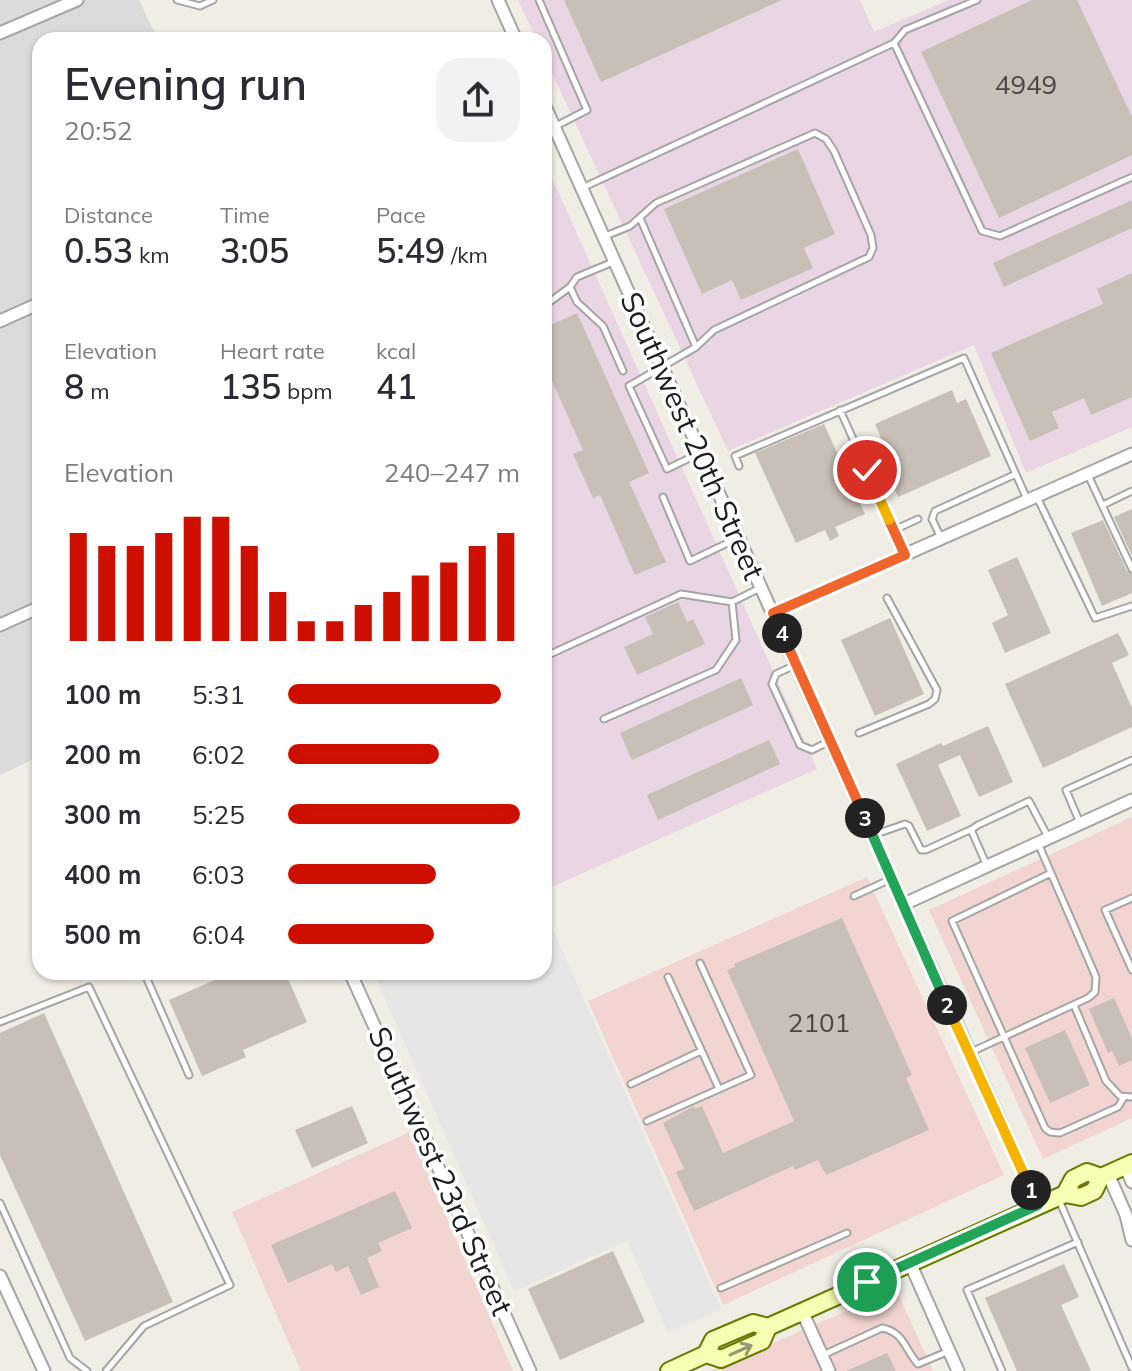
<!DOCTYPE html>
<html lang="en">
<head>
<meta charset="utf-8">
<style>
  :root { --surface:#fff; --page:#f2f2f3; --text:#2b2b33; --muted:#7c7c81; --accent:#cd0f00 }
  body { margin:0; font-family:Mulish,sans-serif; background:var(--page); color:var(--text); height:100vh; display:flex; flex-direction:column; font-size:30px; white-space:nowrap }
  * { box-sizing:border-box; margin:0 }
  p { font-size:26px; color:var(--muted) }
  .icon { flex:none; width:44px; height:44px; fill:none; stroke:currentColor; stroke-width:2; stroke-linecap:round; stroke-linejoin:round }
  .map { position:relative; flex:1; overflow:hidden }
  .panel { position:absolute; left:32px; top:32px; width:520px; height:948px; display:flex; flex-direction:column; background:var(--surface); border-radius:24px; box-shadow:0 2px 6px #0004 }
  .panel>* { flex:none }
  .pin { position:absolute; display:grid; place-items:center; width:68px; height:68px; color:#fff; margin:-34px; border:4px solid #fff; border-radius:50%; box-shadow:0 2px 8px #0007 }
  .km { position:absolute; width:40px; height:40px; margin:-20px; border-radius:50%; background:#222; color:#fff; font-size:22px; line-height:40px; text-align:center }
  .round { display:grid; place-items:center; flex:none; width:84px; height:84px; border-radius:24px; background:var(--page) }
  .headline { display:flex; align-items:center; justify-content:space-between; height:136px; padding:0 32px }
  h1 { font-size:44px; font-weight:600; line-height:60px }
  .metrics { display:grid; grid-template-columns:repeat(3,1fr); gap:12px; height:136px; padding:8px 32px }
  .metrics div { display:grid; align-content:center }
  .metrics b { font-size:34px; font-weight:600 }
  .metrics small { font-size:22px; font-weight:400 }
  .metrics p { font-size:22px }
  .chart { height:224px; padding:16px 32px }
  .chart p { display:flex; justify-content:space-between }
  .chart svg { width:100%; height:144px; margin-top:8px; stroke:var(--accent); stroke-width:6 }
  ul { padding:0 32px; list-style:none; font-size:26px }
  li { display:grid; grid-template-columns:128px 96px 1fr; align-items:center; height:60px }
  li i { height:20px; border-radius:10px; background:var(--accent) }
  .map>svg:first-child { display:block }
  .residential { fill:#dcdbdb }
  .commercial { fill:#f2d5d1 }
  .industrial { fill:#ead5e4 }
  .parking { fill:#e6e6e6 }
  .building { fill:#c8c0b6 }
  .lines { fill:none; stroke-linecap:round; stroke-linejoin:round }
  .service-casing { stroke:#a5a5a5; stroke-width:9 }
  .minor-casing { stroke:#a5a5a5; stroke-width:15 }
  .secondary-casing { stroke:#647b00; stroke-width:20 }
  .service { stroke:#fff; stroke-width:5 }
  .minor { stroke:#fff; stroke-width:11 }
  .secondary { stroke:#f5feb3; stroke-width:16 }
  .oneway { stroke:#949970 }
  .split-1-casing { stroke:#fff; stroke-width:16 }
  .split-2-casing { stroke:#fff; stroke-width:16 }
  .split-3-casing { stroke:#fff; stroke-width:16 }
  .split-4-casing { stroke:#fff; stroke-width:16 }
  .split-5-casing { stroke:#fff; stroke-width:16 }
  .split-6-casing { stroke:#fff; stroke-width:16 }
  .split-1 { stroke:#22a559; stroke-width:10 }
  .split-2 { stroke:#f5b400; stroke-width:10 }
  .split-3 { stroke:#22a559; stroke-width:10 }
  .split-4 { stroke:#f0652b; stroke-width:10 }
  .split-5 { stroke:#f0652b; stroke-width:10 }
  .split-6 { stroke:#f5b400; stroke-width:10 }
  .labels { text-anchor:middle; stroke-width:7; stroke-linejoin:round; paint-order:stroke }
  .number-label { font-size:26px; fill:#484644 }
  .street-label { font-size:30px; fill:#1e1e1e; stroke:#fff }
</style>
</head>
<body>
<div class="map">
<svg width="1132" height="1371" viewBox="0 0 1132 1371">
  <rect width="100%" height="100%" fill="#f0ede4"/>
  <path class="residential" d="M0,0H139L158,40H40V756L0,775Z"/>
  <path class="commercial" d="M1132,817V1118L1043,1159L929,910Z
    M867,877L1004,1175L723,1305L588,1001Z
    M410,1132L513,1371H301L232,1212Z
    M896,1289L933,1371H710Z"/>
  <path class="industrial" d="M518,0H860L874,32L948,0H1132V427L1026,473L974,345L728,451L544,56V40H537Z
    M544,160L817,769L547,889L544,882Z"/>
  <path class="parking" d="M544,909L721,1309L668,1333L627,1241L514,1291L374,974L544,972Z"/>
  <path class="building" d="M564,0H782L601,82Z
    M1032,0H1077L1132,117V155L999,218L921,52Z
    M798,149L835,234L804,248L813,268L741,300L732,280L702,294L664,209Z
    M1132,200V228L1004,287L993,263Z
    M1132,273V397L1091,415L1084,398L1052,412L1059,428L1030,441L991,353L1103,304L1097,289Z
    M577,313L649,473L629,482L666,562L635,575L600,495L593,498L573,454L583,450L544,363V328Z
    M952,390L957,403L966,399L991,456L898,497L873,441L881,438L875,424Z
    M824,424L865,514L835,527L839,536L830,541L825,530L796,543L755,453Z
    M1132,509V556L1114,517Z
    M1103,520L1127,571L1132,574V593L1102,606L1071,533Z
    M1017,557L1051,633L1005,653L992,623L1008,615L988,570Z
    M678,602L687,622L693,619L705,644L637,675L624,647L653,634L645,617Z
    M890,618L924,694L875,716L841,640Z
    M1118,633L1129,655L1112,663L1132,708V727L1043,768L1005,684Z
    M741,678L753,705L632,760L620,733Z
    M988,726L1013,782L979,797L960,755L938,765L961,816L927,831L896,764L941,743L943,746Z
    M769,740L780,764L658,820L647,795Z
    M842,918L912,1075L906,1078L929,1130L826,1175L818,1160L795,1170L793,1166L694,1211L676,1172L684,1169L663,1123L694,1106L695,1109L702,1106L723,1153L794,1121L727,970L735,967L734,964Z
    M214,972H285L307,1022L243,1050L246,1057L202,1076L169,1000L217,979Z
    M1114,998L1132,1038V1060L1119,1066L1112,1051L1108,1053L1089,1009Z
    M44,1013L173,1302L85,1341L0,1155V1033Z
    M1065,1030L1090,1085L1050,1103L1025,1048Z
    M352,1106L368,1143L312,1168L295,1130Z
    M395,1191L412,1228L378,1243L382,1251L367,1258L379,1287L361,1295L348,1266L336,1272L332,1264L288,1283L271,1245Z
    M613,1251L645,1322L560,1360L528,1289Z
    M1064,1264L1079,1297L1061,1305L1091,1371H1017L985,1298Z
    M887,1353L896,1371H846Z"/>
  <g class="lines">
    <defs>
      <path id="service" d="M177,0L200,6L213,0
        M539,0L587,110L556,126
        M894,43L982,231L1000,236L1132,177
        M582,188L894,43L905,30L977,0
        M640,218L696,347
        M603,237L630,226L656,203L815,133L826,139L834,151L871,235L873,248L869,257L714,330L696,347L629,386L667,469L700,453
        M613,262L577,277L570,287L577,302L603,326L623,371
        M544,306L570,287
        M840,410L894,530
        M739,466L735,456L964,358L1027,499
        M1088,475L1132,569
        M663,497L690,561L738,538
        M1037,497L1095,618L1132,606
        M1103,505L1132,491
        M941,538L932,519L935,511L1016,474
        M905,555L894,530L918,519
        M544,657L681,594L732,602L760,588
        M795,665L776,674L772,684L800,745L812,750L828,742
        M604,719L716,670L736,640L732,602
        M859,733L929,704L935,699L937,690L887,598
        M1080,823L1066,790L1132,760
        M873,835L905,824L909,826L921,850H926L972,829
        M987,866L972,832V829L978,825L1029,801L1048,837
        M1051,873L952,921L1045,1128L1050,1132L1060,1133L1118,1107L1124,1097
        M854,896L893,878
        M1132,898L1105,910L1132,970
        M144,972L189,1075
        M668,977L719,1089
        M1074,1005L1106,1081L1120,1096L1132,1097
        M0,1022L89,987L230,1285L144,1326L106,1371
        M969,1053L1088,998L1095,992L1096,977L1038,843
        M631,1084L701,1051
        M647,1121L751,1075L700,963
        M1059,1200L1132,1368
        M0,1203L70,1358L87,1371
        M721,1288L847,1233
        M823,1355L882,1328C904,1332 905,1350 918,1364L949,1351
        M1002,1371L967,1290L1078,1242"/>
      <path id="minor" d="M498,0L516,40
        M0,33L77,0
        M544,104L1038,1205
        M0,321L40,303
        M773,613L1132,454
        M0,625L40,607
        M904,904L1132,800
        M350,972L530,1371
        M1125,1166L1132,1182
        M1108,1174L1126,1215L1132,1240
        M910,1263L958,1371
        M0,1276L44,1371
        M802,1311L829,1371"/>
      <path id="secondary" d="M1065,1194L1073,1179L1087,1172L1101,1177
        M706,1354L713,1340L753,1323L768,1327L1065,1194L1081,1197L1094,1191L1101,1177L1132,1163
        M669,1371L706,1354L721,1359L762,1341L768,1327"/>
    </defs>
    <use href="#service" class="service-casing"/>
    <use href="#minor" class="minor-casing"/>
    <use href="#secondary" class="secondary-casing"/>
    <use href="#service" class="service"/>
    <use href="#minor" class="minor"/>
    <use href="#secondary" class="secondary"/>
  </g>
  <defs><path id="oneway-shaft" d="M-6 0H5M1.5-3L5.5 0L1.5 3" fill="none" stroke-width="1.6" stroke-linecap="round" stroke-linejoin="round" transform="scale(2)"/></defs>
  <use class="oneway" href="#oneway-shaft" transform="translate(741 1350) rotate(-24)"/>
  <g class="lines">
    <defs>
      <path id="split-1" d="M867,1282L1038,1205L1031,1190"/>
      <path id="split-2" d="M947,1005L1031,1190"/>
      <path id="split-3" d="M865,818L947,1005"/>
      <path id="split-4" d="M782,633L865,818"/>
      <path id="split-5" d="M782,633L773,613L905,555L889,520"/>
      <path id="split-6" d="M867,470L889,520"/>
    </defs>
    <use href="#split-1" class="split-1-casing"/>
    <use href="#split-2" class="split-2-casing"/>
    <use href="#split-3" class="split-3-casing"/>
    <use href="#split-4" class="split-4-casing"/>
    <use href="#split-5" class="split-5-casing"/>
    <use href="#split-6" class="split-6-casing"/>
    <use href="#split-1" class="split-1"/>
    <use href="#split-2" class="split-2"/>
    <use href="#split-3" class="split-3"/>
    <use href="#split-4" class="split-4"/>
    <use href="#split-5" class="split-5"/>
    <use href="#split-6" class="split-6"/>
  </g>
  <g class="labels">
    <g class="number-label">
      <text x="1026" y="94">4949</text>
      <text x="819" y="1032">2101</text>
    </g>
    <g class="street-label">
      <text transform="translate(692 436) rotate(66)" y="10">Southwest 20th Street</text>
      <text transform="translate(440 1171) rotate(66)" y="10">Southwest 23rd Street</text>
    </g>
  </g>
</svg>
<div class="pin" style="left:867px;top:1282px;background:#1e9e55"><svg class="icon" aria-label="arrive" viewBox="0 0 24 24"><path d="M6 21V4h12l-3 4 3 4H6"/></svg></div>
<div class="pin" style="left:867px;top:470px;background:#d93025"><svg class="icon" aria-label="check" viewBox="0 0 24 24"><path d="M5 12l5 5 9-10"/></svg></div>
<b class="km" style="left:1031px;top:1190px">1</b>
<b class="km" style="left:947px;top:1005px">2</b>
<b class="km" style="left:865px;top:818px">3</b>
<b class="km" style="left:782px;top:633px">4</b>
<section class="panel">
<div class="headline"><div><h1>Evening run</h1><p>20:52</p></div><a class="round"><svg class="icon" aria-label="share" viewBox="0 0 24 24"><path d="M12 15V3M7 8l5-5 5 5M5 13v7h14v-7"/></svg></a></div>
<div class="metrics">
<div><p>Distance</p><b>0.53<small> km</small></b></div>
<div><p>Time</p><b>3:05</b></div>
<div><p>Pace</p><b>5:49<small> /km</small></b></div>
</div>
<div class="metrics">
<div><p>Elevation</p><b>8<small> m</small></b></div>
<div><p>Heart rate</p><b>135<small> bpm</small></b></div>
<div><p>kcal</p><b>41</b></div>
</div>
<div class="chart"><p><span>Elevation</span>240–247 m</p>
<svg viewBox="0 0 160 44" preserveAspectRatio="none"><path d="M5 44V11M15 44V15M25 44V15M35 44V11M45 44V6M55 44V6M65 44V15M75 44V29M85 44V38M95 44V38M105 44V33M115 44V29M125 44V24M135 44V20M145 44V15M155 44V11"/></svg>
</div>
<ul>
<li><b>100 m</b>5:31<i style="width:92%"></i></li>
<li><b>200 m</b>6:02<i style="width:65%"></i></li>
<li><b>300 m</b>5:25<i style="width:100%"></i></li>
<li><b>400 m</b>6:03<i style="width:64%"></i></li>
<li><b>500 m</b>6:04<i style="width:63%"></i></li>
</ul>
</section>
</div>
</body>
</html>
